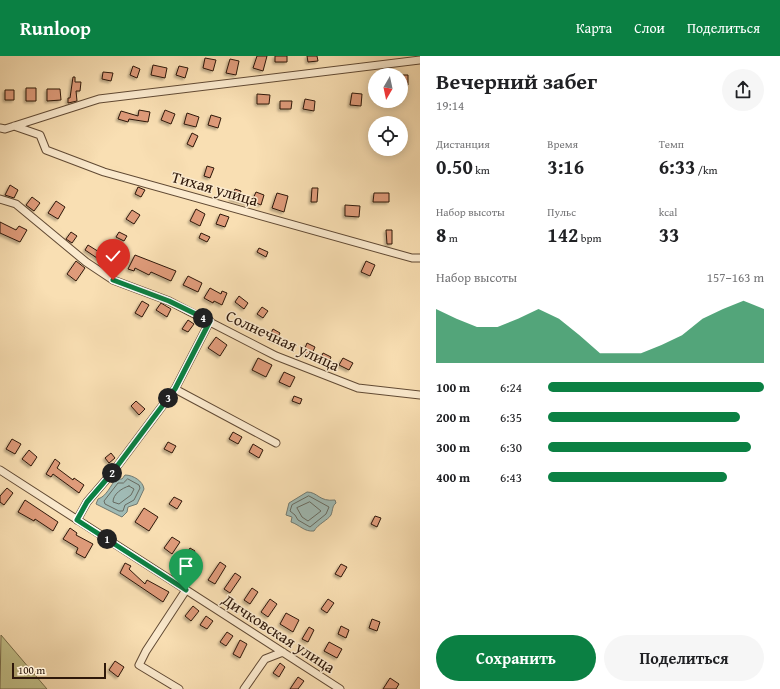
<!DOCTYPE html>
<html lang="ru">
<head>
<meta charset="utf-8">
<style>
  :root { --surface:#fff; --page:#f6f6f6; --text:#202124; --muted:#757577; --accent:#0b8043 }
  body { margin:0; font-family:"Gentium Book Plus",serif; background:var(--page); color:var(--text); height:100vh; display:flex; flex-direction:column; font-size:15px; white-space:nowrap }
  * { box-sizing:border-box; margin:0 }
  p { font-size:13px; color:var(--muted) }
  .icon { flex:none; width:22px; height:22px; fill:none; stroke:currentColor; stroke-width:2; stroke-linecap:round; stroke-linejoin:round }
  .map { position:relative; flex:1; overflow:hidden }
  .drawer { display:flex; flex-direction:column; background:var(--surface); width:360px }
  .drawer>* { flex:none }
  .needle { width:26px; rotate:189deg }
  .tools { position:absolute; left:368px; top:12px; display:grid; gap:8px }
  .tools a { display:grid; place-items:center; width:40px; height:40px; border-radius:50%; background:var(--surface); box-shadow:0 2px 10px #0003; font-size:20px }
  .scale { position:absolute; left:12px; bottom:10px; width:94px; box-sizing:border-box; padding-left:4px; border:2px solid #2e180a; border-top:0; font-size:11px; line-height:14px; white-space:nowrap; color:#2e180a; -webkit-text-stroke:3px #fbeace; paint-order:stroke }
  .pin { position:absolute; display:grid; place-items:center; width:34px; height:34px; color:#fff; margin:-41px -17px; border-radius:50% 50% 50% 0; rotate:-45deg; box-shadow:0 0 4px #0007 }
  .pin .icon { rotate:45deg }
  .km { position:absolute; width:20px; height:20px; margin:-10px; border-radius:50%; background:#222; color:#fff; font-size:11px; line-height:20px; text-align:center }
  .round { display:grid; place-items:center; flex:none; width:42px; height:42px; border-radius:21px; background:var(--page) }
  .summary { display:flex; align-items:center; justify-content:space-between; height:68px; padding:0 16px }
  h1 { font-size:22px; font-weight:700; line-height:30px }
  .stats { display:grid; grid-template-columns:repeat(3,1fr); gap:6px; height:68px; padding:4px 16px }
  .stats div { display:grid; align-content:center }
  .stats b { font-size:20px; font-weight:700 }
  .stats small { font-size:11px; font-weight:400 }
  .stats p { font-size:11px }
  .chart { height:112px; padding:8px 16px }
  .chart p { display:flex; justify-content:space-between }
  .chart svg { width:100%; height:72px; margin-top:4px; fill:var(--accent); opacity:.7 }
  .button { display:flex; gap:8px; margin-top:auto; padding:8px 16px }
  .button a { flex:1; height:46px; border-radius:24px; background:var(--accent); color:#fff; font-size:16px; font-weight:700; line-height:46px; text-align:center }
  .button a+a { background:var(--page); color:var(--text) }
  ul { padding:0 16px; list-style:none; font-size:13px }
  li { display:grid; grid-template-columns:64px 48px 1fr; align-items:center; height:30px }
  li i { height:10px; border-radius:5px; background:var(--accent) }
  header { display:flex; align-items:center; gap:24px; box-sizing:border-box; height:56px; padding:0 20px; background:var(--accent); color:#fff }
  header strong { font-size:19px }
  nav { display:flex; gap:22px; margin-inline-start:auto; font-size:14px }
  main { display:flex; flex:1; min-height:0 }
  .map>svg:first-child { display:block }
  .green { fill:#c2c089; stroke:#786c4a }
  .water { fill:#a0bbb5; stroke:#727a71 }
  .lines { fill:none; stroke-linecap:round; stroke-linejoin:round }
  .shore { stroke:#676a60; stroke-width:1 }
  .building { fill:#df9b7a; stroke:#2e180a; filter:url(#shadow) }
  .minor-casing { stroke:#614a34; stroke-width:9 }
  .minor { stroke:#fbeace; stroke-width:7 }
  .route-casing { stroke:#fff; stroke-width:8 }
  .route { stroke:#0b8043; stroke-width:5 }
  .labels { text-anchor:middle; stroke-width:3; stroke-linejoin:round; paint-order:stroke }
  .street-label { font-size:16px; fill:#2e180a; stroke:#fbeace }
</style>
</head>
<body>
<header>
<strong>Runloop</strong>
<nav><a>Карта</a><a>Слои</a><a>Поделиться</a></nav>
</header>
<main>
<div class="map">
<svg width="420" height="633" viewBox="0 0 420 633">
  <defs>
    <filter id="shadow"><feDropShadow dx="-2" dy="2" stdDeviation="1" flood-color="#0004"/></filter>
  </defs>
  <rect width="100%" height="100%" fill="#f9dfb3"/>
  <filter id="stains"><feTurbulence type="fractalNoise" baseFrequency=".005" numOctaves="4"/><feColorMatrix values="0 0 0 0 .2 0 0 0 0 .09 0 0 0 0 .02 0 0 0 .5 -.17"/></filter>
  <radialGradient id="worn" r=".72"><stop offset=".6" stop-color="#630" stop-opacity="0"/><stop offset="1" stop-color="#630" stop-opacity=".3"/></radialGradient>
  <path class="green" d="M1,579L47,633H0Z"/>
  <path class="water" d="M125,419C133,419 143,425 144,433L137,448L128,451L127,456L122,461L96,448L98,443C107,440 110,430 116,423H122Z
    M307,436C318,436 319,446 335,444L336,447C332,450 333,454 331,459C328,464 318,468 314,475C304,476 300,469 291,466L292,461L286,459L289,447Z"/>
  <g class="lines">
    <path class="shore" d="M128,423L139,429L140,432L134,444L125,449L123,455H119L105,448L104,445L118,427H123Z
      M129,430L134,433L131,439L119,448L113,446C113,438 122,432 129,430Z
      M309,440L329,451L326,458L310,471L298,464L295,459L290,455L292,449Z
      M310,446L321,455L308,465L302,461L297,452Z"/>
  </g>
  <path class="building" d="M257,0H267L263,15L253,12Z
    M275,0H287V6H275Z
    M307,0H317L318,5L308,6Z
    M205,2L216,4L213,15L203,12Z
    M230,3L239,5L236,19L226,17Z
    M153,9L167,12L165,22L151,19Z
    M133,10L140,13L137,22L130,19Z
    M179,10L188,12L185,22L176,19Z
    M103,16L113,17L111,25L102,23Z
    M401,19H408V29H401Z
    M73,21H75V26H81L80,35H76L77,45L68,47V42H70Z
    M26,32H36V45H26Z
    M47,33H60L61,44L47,45Z
    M5,34H14V44H5Z
    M352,37L362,38L361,50L350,49Z
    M257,38L270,39L269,48H257Z
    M305,43L315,45L314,55L303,53Z
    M280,45H292L291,53H280Z
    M139,54L150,56L148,66L129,63L128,66L118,63L121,55L138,60Z
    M165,54L175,58L171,68L161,64Z
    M187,57L199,61L196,71L184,68Z
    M211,59L221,62L218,72L208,69Z
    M192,77L198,80L193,91L187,88Z
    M207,110L214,112L210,122L204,120Z
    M10,129L18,134L14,142L5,139Z
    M138,131L145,134L141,141L135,138Z
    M312,132H318L317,146H311Z
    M235,133L241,135L240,138L249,142L247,147L231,143Z
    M256,136L264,139L261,149L252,145Z
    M277,137L288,140L284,156L272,152Z
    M374,137H389V146H373Z
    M32,141L40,147L34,155L26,149Z
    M56,145L65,151L58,163L48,157Z
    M345,149L360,150L359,161L345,160Z
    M196,153L205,158L200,170L190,165Z
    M132,154L140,159L134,168L126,163Z
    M220,158L229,161L225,171L216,168Z
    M0,166L16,174L19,170L27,174L20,186L0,177Z
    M386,174H392V188H387Z
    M71,176L77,180L72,187L66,183Z
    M119,176L127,180L124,185L116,181Z
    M201,177L210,181L207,186L199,182Z
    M88,189L104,199L100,204L85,194Z
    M259,192L268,196L266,201L257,196Z
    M135,199L176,215L171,225L151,216L149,219L135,212L134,215L128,213Z
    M76,205L85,212L76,225L67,218Z
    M366,205L375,209L370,220L361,216Z
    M188,220L202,227L198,236L183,229Z
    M210,232L221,238L222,235L227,237L222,249L214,245L213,247L204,242Z
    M239,240L248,247L244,253L235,246Z
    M142,245L149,249L142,261L135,257Z
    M161,247L171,253L167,261L156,254Z
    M262,251L268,255L263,262L257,258Z
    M188,264L194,268L188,276L182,273Z
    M273,273L280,277L276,285L269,281Z
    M216,281L227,289L220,300L208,292Z
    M307,287L315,291L311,300L303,297Z
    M323,297L331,301L328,308L320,304Z
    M258,302L272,309L266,321L252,314Z
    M343,302L353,307L349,314L339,309Z
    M284,316L295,321L290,331L279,326Z
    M294,340L302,343L300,348L292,345Z
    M136,345L145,353L139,359L131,350Z
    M233,376L242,381L238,388L229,383Z
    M12,383L21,388L15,398L6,393Z
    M168,386L176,390L172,397L164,393Z
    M253,388L263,394L259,402L249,396Z
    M29,394L37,401L31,410L22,403Z
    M111,397L115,402L109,407L105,402Z
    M55,403L60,407L57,412L73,424L74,422L84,429L79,437L53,418L51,421L46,418Z
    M7,432L13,437L4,449L0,446V440Z
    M174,441L182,445L177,453L169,448Z
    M25,444L58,466L53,475L35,463L34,465L18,456Z
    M144,452L158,461L149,475L135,466Z
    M375,460L381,462L377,471L371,468Z
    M70,472L77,477L76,479L93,488L85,502L76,497L78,492L63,483Z
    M172,481L180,486L172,498L164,492Z
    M190,492L195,495L187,508L182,505Z
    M220,506L226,510L215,528L208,524Z
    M125,507L131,510L129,513L145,528L147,524L169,536L163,546L120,517Z
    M341,508L347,511L341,521L335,518Z
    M235,517L241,521L230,537L224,533Z
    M252,532L258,536L250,548L244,544Z
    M270,543L277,548L268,561L261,556Z
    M328,543L334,547L327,557L321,553Z
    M193,550L199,555L191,565L185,560Z
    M286,557L299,564L293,576L280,568Z
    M206,560L213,565L207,573L200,569Z
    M372,563L380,566L377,575L369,572Z
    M341,570L349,574L346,582L338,578Z
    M309,571L314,574L308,586L302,583Z
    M227,576L233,580L226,590L220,586Z
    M240,584L247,588L240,602L233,598Z
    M329,586L342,593L337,602L324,595Z
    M115,605L124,611L118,621L109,614Z
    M280,607L285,611L279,621L273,617Z
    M298,621L304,625L298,633H290Z
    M390,622L399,628L396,633H383Z"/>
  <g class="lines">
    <defs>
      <path id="minor" d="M14,70L40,79L46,94L104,116L412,202H420
        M0,72L5,73L99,43L420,4
        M0,143L16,148L86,206L113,224L169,245L276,300L358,332L420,339
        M175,333L276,387
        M0,414L340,633
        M77,464L87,446L112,417L175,333L210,265
        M179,633L139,609L146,595L186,534
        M244,633L265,603L283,596"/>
    </defs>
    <use href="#minor" class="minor-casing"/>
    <use href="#minor" class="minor"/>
  </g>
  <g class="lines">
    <defs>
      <path id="route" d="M113,224L169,245L210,265L175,333L112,417L87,446L77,464L186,534"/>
    </defs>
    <use href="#route" class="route-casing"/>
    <use href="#route" class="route"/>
  </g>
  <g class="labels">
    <g class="street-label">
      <text transform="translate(215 132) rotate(16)" y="6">Тихая улица</text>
      <text transform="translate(283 284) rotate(25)" y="6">Солнечная улица</text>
      <text transform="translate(279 577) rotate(33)" y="6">Дичковская улица</text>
    </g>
  </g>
  <rect width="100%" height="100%" filter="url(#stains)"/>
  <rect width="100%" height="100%" fill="url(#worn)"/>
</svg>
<div class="tools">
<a><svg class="needle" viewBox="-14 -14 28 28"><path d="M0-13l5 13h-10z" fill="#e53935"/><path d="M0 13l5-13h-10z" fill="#757577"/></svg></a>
<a><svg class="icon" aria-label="locate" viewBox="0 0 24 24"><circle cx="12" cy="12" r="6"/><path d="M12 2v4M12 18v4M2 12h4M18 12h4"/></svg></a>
</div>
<div class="scale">100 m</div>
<div class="pin" style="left:186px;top:534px;background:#1e9e55"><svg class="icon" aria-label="arrive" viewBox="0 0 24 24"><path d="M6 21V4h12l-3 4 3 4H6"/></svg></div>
<div class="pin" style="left:113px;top:224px;background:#d93025"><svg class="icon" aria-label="check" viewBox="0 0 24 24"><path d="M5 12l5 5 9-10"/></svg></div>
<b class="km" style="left:107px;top:483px">1</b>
<b class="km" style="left:112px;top:417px">2</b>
<b class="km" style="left:168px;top:342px">3</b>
<b class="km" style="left:203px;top:262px">4</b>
</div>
<section class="drawer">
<div class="summary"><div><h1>Вечерний забег</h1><p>19:14</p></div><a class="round"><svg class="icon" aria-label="share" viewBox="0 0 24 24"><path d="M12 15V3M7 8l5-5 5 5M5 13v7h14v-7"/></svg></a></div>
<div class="stats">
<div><p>Дистанция</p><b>0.50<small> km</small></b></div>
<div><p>Время</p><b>3:16</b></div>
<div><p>Темп</p><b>6:33<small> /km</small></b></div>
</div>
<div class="stats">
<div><p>Набор высоты</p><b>8<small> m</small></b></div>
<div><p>Пульс</p><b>142<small> bpm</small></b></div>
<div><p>kcal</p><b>33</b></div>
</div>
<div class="chart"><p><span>Набор высоты</span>157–163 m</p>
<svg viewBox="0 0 160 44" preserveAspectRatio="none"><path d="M0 44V11L10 17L20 22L30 22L40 17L50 11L60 17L70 27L80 38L90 38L100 38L110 33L120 27L130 17L140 11L150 6L160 11V44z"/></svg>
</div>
<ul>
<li><b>100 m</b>6:24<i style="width:100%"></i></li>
<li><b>200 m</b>6:35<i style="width:89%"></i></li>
<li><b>300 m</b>6:30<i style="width:94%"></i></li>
<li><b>400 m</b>6:43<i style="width:83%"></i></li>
</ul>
<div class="button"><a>Сохранить</a><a>Поделиться</a></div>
</section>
</main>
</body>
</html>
